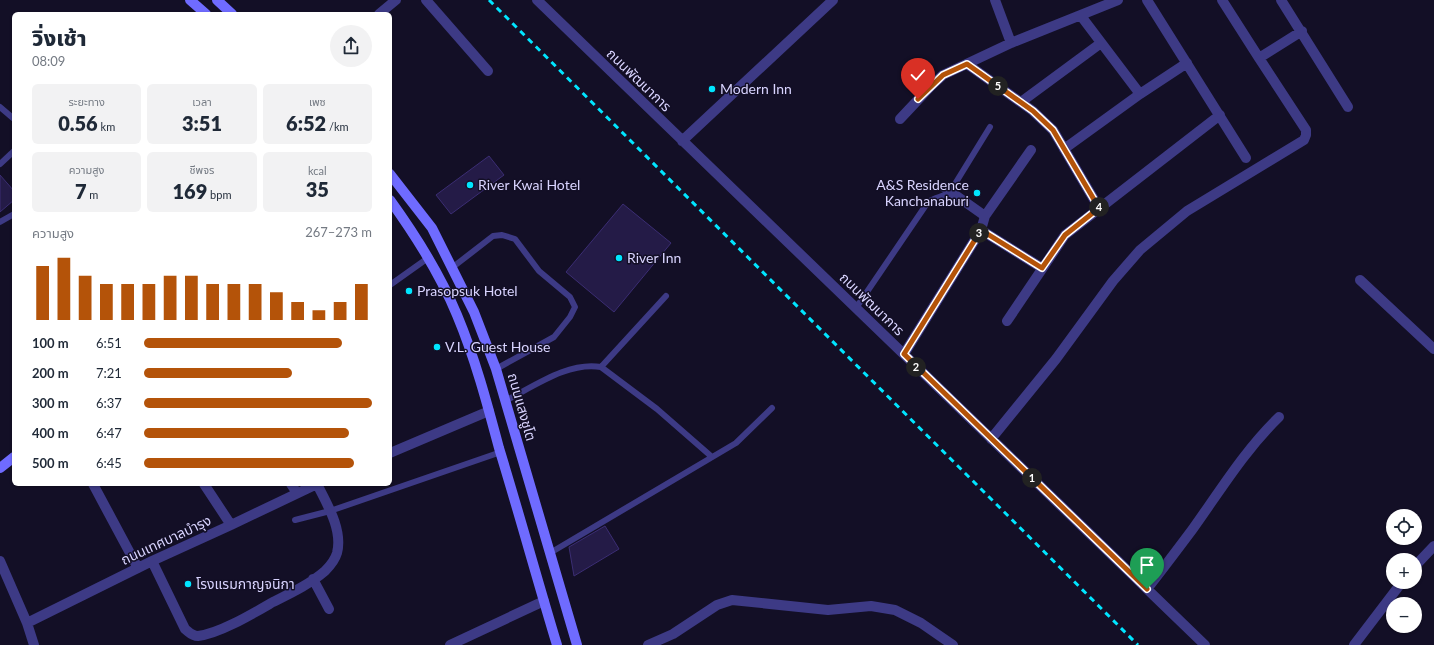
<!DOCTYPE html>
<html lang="th">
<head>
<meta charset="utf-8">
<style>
  :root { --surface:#fff; --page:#f2f2f3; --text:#1f2937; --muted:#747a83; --accent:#b45309 }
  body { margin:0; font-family:Lato,"Noto Sans Thai",sans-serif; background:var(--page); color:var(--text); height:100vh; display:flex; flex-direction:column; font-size:15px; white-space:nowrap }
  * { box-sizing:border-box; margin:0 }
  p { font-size:13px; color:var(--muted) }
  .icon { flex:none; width:22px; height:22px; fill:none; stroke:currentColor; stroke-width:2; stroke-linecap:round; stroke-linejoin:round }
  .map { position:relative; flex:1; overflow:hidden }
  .panel { position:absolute; left:12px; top:12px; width:380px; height:474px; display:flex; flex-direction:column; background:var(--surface); border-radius:6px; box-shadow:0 1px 3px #0004 }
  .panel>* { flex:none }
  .tools { position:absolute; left:1386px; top:509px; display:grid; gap:8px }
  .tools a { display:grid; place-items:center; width:36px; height:36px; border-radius:50%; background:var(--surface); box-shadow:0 1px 3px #0004; font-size:20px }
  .pin { position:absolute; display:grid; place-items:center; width:34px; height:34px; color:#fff; margin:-41px -17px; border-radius:50% 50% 50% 0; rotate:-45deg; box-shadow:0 0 4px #0007 }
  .pin .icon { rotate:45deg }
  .km { position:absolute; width:20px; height:20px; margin:-10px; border-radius:50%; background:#222; color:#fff; font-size:11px; line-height:20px; text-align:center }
  .round { display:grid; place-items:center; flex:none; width:42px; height:42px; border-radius:21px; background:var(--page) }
  .head { display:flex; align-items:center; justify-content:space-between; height:68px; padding:0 20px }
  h1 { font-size:22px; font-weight:800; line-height:30px }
  .metrics { display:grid; grid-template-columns:repeat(3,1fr); gap:6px; height:68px; padding:4px 20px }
  .metrics div { display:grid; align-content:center; border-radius:6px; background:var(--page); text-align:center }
  .metrics b { font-size:20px; font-weight:800 }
  .metrics small { font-size:11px; font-weight:400 }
  .metrics p { font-size:11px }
  .chart { height:112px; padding:8px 20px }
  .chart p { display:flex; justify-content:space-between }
  .chart svg { width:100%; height:72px; margin-top:4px; stroke:var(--accent); stroke-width:6 }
  ul { padding:0 20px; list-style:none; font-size:13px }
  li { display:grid; grid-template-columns:64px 48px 1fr; align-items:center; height:30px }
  li i { height:10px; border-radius:5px; background:var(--accent) }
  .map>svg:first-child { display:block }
  .building { fill:#241b47; stroke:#3b2d73 }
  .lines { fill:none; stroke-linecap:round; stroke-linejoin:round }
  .service { stroke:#3d3a85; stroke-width:6 }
  .minor { stroke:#3d3a85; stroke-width:10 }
  .secondary { stroke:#6f6bff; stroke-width:10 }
  .rail { stroke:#00e5ff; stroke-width:3; stroke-dasharray:6 5; stroke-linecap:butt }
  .route-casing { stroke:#fff; stroke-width:8 }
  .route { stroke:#b45309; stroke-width:5 }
  .poi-dot { fill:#00e5ff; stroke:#130f26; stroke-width:1.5 }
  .labels { text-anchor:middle; stroke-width:3; stroke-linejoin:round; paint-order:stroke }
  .street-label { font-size:14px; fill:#d9d4ff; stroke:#130f26 }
  .poi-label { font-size:14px; fill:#d9d4ff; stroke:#130f26; text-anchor:start }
</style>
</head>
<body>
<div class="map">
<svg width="1434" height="645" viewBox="0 0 1434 645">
  <rect width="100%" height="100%" fill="#130f26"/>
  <path class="building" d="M489,156L504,175L451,214L436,195Z
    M0,175L14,191V200L0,212Z
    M623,204L671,243L614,312L566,272Z
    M605,526L619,549L574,576L569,547Z"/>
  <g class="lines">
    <path class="service" d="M0,107L14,119
      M0,164L14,151
      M0,222L14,214
      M453,267L493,236L502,235L515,239L539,271L570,297L575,307L570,317L554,337L496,369
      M390,285L428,258
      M856,308L928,202C935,197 943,197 950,192L990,127
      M601,367L666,296
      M505,401C533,387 569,361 601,367L657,409L712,457
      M295,520L330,511L501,452
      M550,553L736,443L772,408"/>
    <path class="minor" d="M426,0L488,71
      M537,0L1205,645
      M995,0L1011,43
      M1147,0L1246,158
      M1222,0L1259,58
      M1281,0L1348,107
      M379,14L396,0
      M1081,16L1140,94
      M967,64L1033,111L1053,130L1099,208
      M1021,102L1101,43
      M900,119L931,86L943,75L1011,43L1118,0
      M682,141L833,0
      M1064,149L1140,94L1187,63
      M944,187L985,216
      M981,230L1042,268
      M1360,280L1434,349
      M1007,321L1065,235L1220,115
      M904,354L981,230L985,216L1031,150
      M991,439L1056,359L1113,281L1140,250L1187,211L1304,140L1306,135V130L1259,58L1302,31
      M390,453L489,411
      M93,484L138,568
      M204,484L231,525
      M291,484L297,493
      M0,561L27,623L34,645
      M152,561L185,629C189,632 192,636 198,636C219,634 254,613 273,602C291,593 310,584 325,571C330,566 335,560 337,553C343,530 327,504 317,484
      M1415,566L1434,546
      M313,579L329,609
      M1147,589C1162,570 1177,550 1192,530C1220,491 1244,451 1279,417
      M27,623L152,561L231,525L317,484
      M450,645L544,601
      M648,645L673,634L717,605L732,600L828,610L871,606L895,610L921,623L953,645
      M1354,645L1402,582"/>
    <path class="secondary" d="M190,0L206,14
      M217,0L232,14
      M390,174L432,228L474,312L496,369L577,645
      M390,200C416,236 440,274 457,315C475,358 487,403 499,448C519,513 537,579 557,645
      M0,468L14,457"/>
    <path class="rail" d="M489,0L1138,645"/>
  </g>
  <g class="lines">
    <defs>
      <path id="route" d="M918,99L943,75L967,64L1033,111L1053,130L1099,208L1065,235L1042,268L981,230L904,354L1147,589"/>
    </defs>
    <use href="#route" class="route-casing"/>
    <use href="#route" class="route"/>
  </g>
  <g class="poi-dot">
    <circle cx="712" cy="89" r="4"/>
    <circle cx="470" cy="185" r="4"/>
    <circle cx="977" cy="193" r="4"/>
    <circle cx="619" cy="258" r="4"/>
    <circle cx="409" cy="291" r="4"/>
    <circle cx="437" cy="347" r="4"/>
    <circle cx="188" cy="584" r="4"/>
  </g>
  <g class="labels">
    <g class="street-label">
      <text transform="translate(639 80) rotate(44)" y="5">ถนนพัฒนาการ</text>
      <text transform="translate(872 304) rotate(44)" y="5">ถนนพัฒนาการ</text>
      <text transform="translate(522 407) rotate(74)" y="5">ถนนแสงชูโต</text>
      <text transform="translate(166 540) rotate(-25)" y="5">ถนนเทศบาลบำรุง</text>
    </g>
    <g class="poi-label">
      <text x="720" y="94">Modern Inn</text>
      <text x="478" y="190">River Kwai Hotel</text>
      <text x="969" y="190" text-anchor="end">A&amp;S Residence<tspan x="969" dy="16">Kanchanaburi</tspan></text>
      <text x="627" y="263">River Inn</text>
      <text x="417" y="296">Prasopsuk Hotel</text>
      <text x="445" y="352">V.L. Guest House</text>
      <text x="196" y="589">โรงแรมกาญจนิกา</text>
    </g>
  </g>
</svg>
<div class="tools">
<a><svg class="icon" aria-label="locate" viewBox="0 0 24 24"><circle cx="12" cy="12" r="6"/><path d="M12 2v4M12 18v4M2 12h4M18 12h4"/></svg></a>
<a>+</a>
<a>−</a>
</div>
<div class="pin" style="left:1147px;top:589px;background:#1e9e55"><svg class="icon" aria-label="arrive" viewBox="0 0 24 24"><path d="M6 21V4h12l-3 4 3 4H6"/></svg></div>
<div class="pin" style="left:918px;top:99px;background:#d93025"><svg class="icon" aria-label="check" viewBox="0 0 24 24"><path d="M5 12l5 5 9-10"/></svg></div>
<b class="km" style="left:1032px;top:478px">1</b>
<b class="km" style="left:916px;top:367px">2</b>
<b class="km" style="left:979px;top:233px">3</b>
<b class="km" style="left:1099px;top:207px">4</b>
<b class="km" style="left:998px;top:86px">5</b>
<section class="panel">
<div class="head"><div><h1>วิ่งเช้า</h1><p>08:09</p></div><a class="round"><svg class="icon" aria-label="share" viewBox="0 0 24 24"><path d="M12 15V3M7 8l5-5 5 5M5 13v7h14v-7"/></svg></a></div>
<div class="metrics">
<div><p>ระยะทาง</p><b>0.56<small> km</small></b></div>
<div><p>เวลา</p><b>3:51</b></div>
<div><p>เพซ</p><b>6:52<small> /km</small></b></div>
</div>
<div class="metrics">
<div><p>ความสูง</p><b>7<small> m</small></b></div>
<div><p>ชีพจร</p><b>169<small> bpm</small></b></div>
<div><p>kcal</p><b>35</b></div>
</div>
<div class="chart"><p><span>ความสูง</span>267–273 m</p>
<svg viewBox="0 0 160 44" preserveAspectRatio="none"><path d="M5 44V11M15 44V6M25 44V17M35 44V22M45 44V22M55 44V22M65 44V17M75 44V17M85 44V22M95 44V22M105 44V22M115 44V27M125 44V33M135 44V38M145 44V33M155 44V22"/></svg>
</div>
<ul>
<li><b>100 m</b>6:51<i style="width:87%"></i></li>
<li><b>200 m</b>7:21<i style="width:65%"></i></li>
<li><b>300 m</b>6:37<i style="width:100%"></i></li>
<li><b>400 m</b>6:47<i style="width:90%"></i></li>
<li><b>500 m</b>6:45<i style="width:92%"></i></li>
</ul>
</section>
</div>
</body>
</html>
